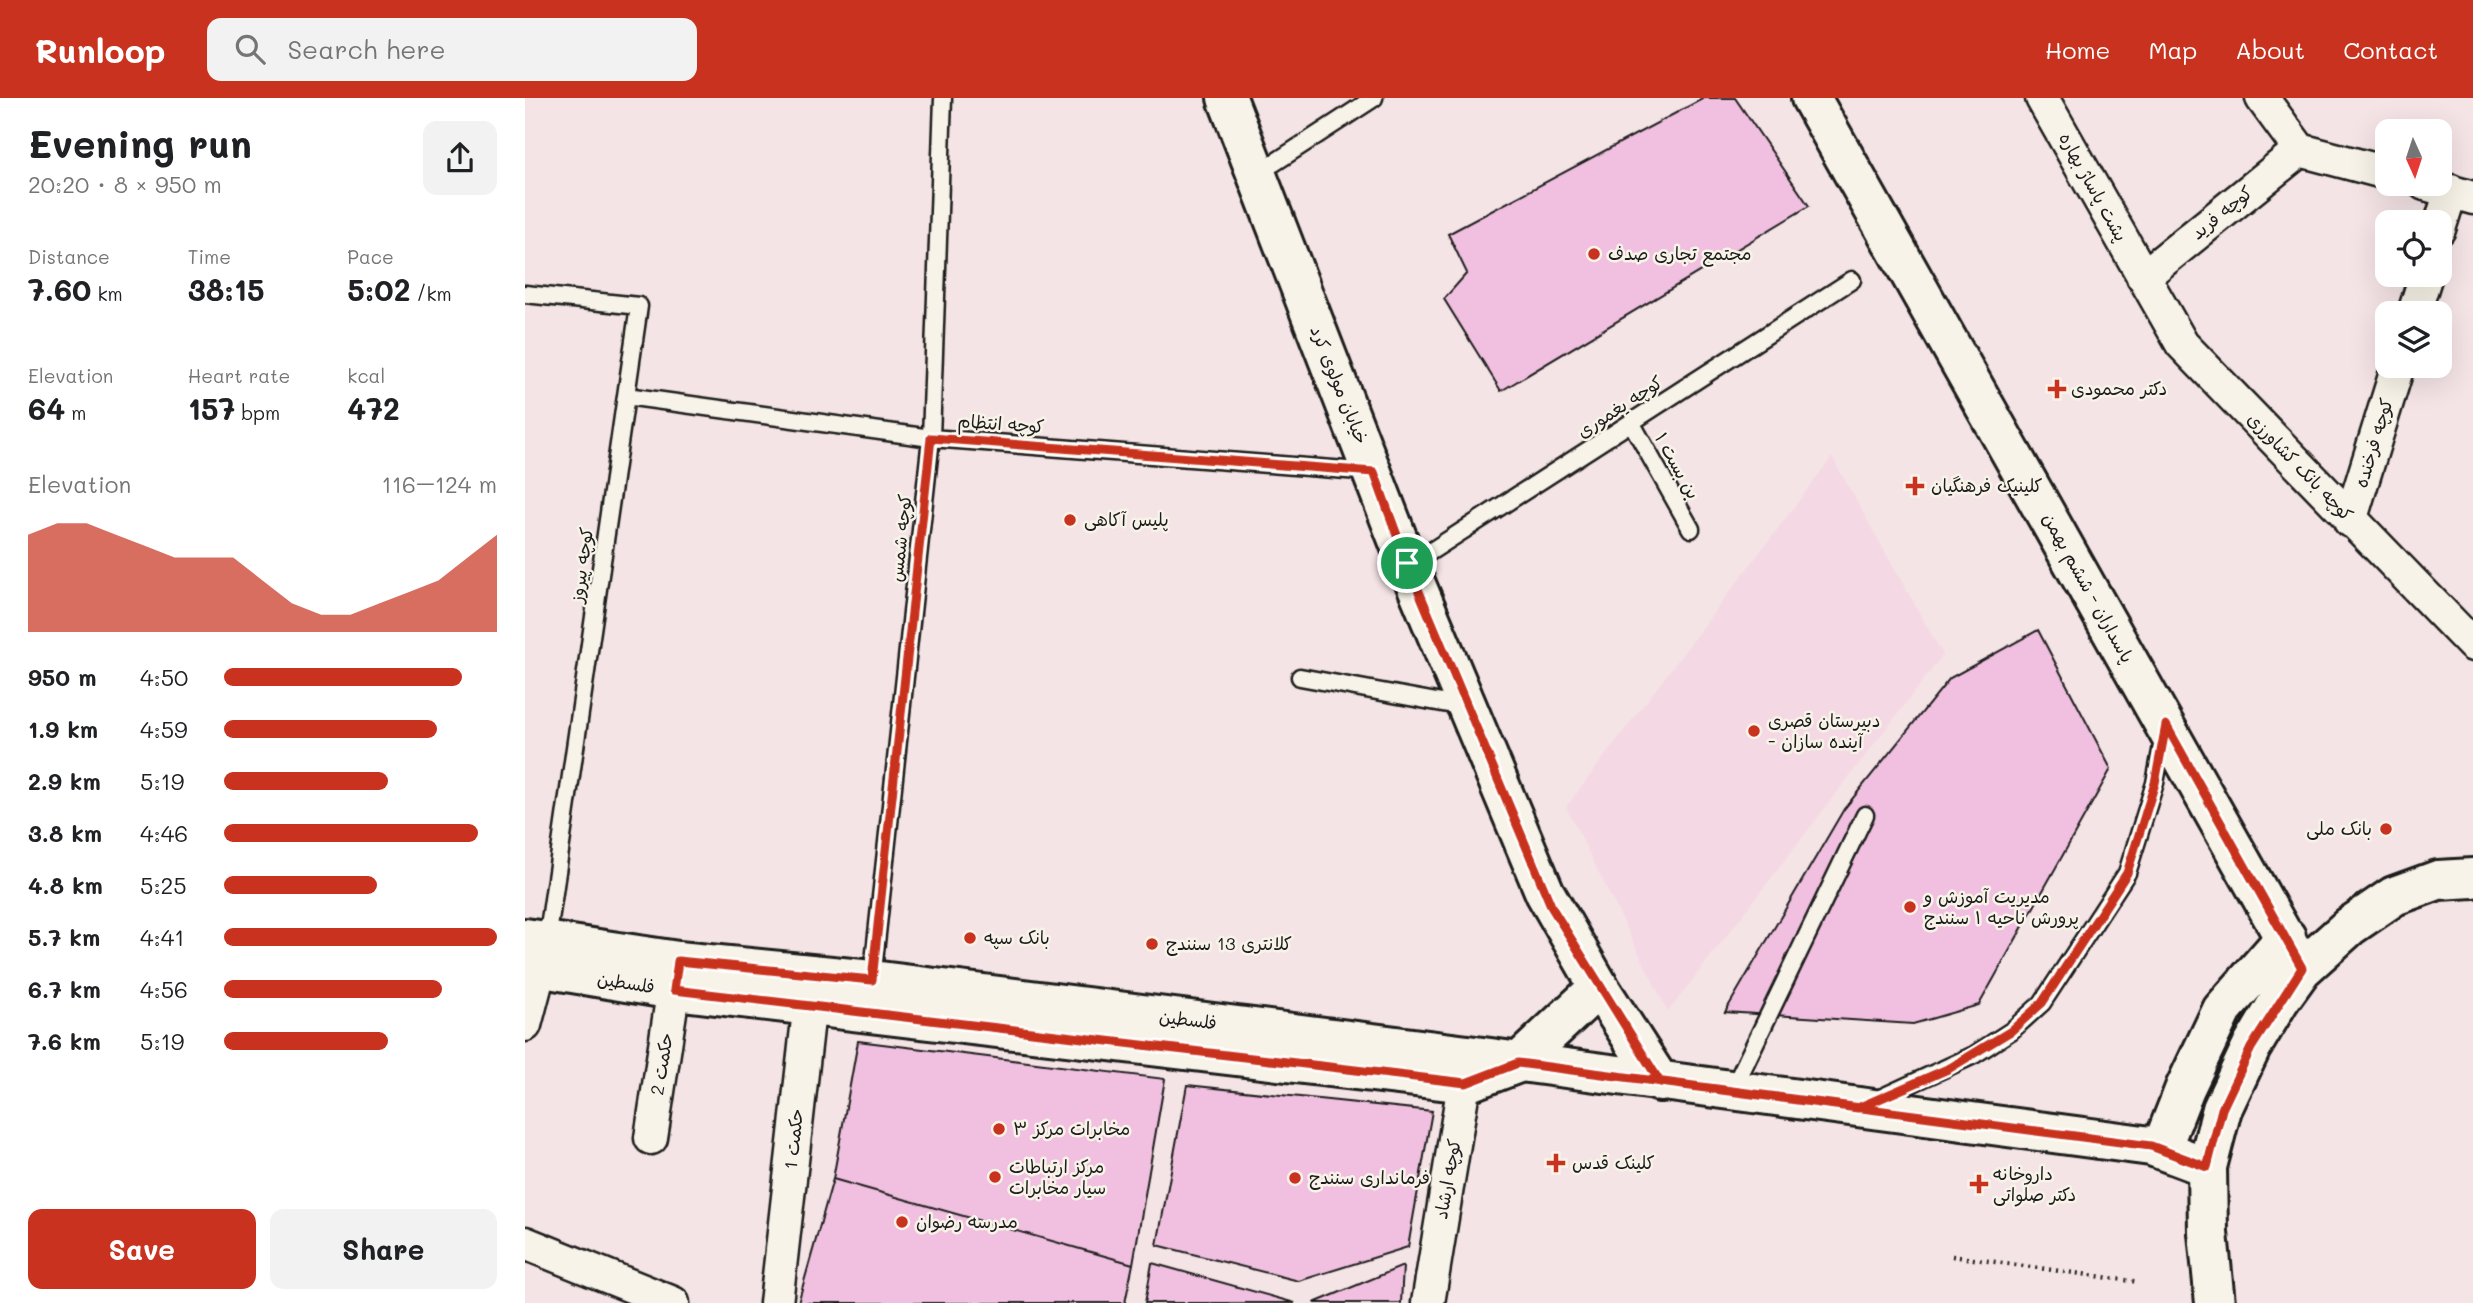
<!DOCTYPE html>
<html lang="en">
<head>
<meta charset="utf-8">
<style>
  :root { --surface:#fff; --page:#f2f2f2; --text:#202124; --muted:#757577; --accent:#c8321e }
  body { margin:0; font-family:Mali,"Playpen Sans Arabic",sans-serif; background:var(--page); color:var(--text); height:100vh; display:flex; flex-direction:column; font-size:26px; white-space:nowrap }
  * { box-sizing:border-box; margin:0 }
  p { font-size:23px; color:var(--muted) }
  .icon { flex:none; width:38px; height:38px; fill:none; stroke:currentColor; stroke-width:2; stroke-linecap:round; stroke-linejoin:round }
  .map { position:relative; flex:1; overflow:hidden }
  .drawer { display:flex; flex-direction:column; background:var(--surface); width:525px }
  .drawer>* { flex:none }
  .needle { width:46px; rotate:177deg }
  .buttons { position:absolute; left:1850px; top:21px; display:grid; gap:14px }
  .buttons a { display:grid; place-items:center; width:77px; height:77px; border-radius:14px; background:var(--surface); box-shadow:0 7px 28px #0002; font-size:35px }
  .pin { position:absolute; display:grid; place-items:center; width:60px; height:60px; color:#fff; margin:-30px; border:4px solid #fff; border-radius:50%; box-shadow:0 2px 7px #0007 }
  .round { display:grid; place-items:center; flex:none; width:74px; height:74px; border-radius:14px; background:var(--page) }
  .summary { display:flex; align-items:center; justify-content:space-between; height:119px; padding:0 28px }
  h1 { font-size:38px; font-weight:700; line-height:52px }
  .metrics { display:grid; grid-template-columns:repeat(3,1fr); gap:10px; height:119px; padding:7px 28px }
  .metrics div { display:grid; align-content:center }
  .metrics b { font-size:30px; font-weight:700 }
  .metrics small { font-size:19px; font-weight:400 }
  .metrics p { font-size:19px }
  .chart { height:196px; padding:14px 28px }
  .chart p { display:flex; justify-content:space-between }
  .chart svg { width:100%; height:126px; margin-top:7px; fill:var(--accent); opacity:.7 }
  .primary-button { display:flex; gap:14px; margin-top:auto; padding:14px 28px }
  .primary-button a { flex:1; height:80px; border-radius:14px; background:var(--accent); color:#fff; font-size:28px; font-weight:700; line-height:80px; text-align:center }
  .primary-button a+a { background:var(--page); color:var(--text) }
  ul { padding:0 28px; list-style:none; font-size:23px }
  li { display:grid; grid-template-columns:112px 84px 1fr; align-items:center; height:52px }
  li i { height:18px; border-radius:9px; background:var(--accent) }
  header { display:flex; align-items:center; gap:42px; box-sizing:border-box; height:98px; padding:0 35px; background:var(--accent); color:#fff }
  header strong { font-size:33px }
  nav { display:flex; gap:38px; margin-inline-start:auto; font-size:24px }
  .search { width:490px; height:63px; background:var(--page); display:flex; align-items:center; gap:18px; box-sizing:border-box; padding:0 24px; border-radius:14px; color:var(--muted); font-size:26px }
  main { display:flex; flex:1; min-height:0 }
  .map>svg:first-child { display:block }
  .built { fill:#f4d9e4 }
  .building { fill:#f1c0e0; stroke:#1c1c1c; stroke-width:2 }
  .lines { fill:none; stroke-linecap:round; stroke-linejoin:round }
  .service-casing { stroke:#1c1c1c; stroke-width:21 }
  .minor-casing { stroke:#1c1c1c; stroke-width:37 }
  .tertiary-casing { stroke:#1c1c1c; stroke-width:44 }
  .secondary-casing { stroke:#1c1c1c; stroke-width:44 }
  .path { stroke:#1c1c1c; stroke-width:4.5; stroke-dasharray:2 5; stroke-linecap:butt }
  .service { stroke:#f7f3e8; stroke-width:16 }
  .minor { stroke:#f7f3e8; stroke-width:32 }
  .tertiary { stroke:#f7f3e8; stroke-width:38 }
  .secondary { stroke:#f7f3e8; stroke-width:38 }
  .route-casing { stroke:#fff; stroke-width:14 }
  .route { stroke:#c8321e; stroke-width:9 }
  .poi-dot { fill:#c8321e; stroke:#f7f3e8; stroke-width:2.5 }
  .labels { text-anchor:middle; stroke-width:5; stroke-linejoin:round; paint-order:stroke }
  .street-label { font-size:18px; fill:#1c1c1c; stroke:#f7f3e8 }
  .poi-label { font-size:18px; fill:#1c1c1c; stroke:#f7f3e8; text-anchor:start }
</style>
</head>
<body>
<header>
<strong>Runloop</strong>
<div class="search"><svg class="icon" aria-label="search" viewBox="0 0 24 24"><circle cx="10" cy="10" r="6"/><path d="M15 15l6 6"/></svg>Search here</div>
<nav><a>Home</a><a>Map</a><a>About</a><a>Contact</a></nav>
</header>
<main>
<section class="drawer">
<div class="summary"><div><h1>Evening run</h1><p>20:20 · 8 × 950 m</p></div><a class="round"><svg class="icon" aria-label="share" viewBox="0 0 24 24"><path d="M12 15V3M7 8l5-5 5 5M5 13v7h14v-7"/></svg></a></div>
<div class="metrics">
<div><p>Distance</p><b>7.60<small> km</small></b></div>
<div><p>Time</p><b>38:15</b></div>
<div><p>Pace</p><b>5:02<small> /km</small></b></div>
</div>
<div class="metrics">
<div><p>Elevation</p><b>64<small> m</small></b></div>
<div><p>Heart rate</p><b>157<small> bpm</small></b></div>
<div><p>kcal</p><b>472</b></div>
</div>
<div class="chart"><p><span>Elevation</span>116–124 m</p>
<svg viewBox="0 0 160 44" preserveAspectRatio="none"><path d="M0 44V10L10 6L20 6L30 10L40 14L50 18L60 18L70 18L80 26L90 34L100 38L110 38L120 34L130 30L140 26L150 18L160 10V44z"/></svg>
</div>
<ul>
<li><b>950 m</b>4:50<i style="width:87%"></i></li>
<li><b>1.9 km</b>4:59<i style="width:78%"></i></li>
<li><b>2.9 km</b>5:19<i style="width:60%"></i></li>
<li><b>3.8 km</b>4:46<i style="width:93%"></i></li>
<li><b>4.8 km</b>5:25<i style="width:56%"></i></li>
<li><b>5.7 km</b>4:41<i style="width:100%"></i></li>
<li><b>6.7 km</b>4:56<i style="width:80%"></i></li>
<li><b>7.6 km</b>5:19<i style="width:60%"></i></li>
</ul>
<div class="primary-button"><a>Save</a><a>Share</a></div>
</section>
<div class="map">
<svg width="1948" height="1205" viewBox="0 0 1948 1205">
  <rect width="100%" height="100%" fill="#f5e4e6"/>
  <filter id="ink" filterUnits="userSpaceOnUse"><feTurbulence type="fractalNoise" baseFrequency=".0143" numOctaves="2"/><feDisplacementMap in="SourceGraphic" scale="14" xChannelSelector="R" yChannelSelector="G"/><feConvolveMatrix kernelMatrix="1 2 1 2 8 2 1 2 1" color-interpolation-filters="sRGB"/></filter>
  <g filter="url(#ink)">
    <path class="built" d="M1307,359L1418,557L1143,914L1041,709Z"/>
    <path class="building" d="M1179,0H1210L1284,108L976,293L919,201L942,175L923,136Z
      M1513,532L1586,671L1454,907L1388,926L1200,914L1319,711L1425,580Z
      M333,943L640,981L608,1166L308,1081Z
      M662,987L907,1013L883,1149L774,1183L632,1147Z
      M308,1081L608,1166L600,1205H273Z
      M627,1165L770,1205H620Z
      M878,1168L876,1205H789Z"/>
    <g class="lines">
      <defs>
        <path id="service" d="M730,71L749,65L849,0
          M0,196L114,208L22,843
          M101,298L406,340L847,374
          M1106,324L1166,431
          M882,465L897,459L1327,182
          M775,579L939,609
          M347,882L406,340L418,0
          M1208,991L1340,717
          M1351,1002L1449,957L1486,933L1517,905L1602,775L1630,685L1639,637"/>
        <path id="minor" d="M1517,0L1657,246L1948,547
          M1737,0L1775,52L1862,75
          M1900,86L1948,100
          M1914,131L1926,93
          M1618,179L1775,52
          M1889,215L1901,177
          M1825,423L1873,268
          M0,927L21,847
          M126,1040L152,868
          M0,1145L148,1205
          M251,1205L287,886
          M903,1205L943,961"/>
        <path id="tertiary" d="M702,0L882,465L1020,795L1074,889L1135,984
          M993,965L1074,889"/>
        <path id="secondary" d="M1286,0L1777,871
          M0,840L153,863L347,882L943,957L1626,1048L1682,1069
          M0,867L149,892L941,985L991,966
          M1636,1051L1660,990L1697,912L1761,839
          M1690,1205L1683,1135L1682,1069L1697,1011L1726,950L1754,903L1777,871L1825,828L1869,798L1913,782L1948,780"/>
      </defs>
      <use href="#service" class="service-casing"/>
      <use href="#minor" class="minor-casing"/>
      <use href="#tertiary" class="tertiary-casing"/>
      <use href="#secondary" class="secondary-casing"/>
      <path class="path" d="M1427,1158L1614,1184"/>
      <use href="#service" class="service"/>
      <use href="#minor" class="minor"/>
      <use href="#tertiary" class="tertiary"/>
      <use href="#secondary" class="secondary"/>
    </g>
  </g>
  <g class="lines" filter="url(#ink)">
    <defs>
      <path id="route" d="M882,465L849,374L406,340L347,882L153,863L149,892L941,985L993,965L1626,1048L1682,1069L1697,1011L1726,950L1777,870L1641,627L1630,685L1602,775L1517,905L1486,933L1425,970L1333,1010L1135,984L1027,810L882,465"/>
    </defs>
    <use href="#route" class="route-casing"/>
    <use href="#route" class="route"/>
  </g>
  <g class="poi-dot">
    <circle cx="1069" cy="156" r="7"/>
    <path d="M1528.5 280.5h7v7h7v7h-7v7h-7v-7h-7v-7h7z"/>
    <path d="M1386.5 377.5h7v7h7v7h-7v7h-7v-7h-7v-7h7z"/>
    <circle cx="545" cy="422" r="7"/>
    <circle cx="1229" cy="633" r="7"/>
    <circle cx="1861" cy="731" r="7"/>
    <circle cx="1385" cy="809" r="7"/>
    <circle cx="445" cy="840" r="7"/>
    <circle cx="627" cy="846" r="7"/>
    <circle cx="474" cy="1031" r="7"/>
    <path d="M1027.5 1054.5h7v7h7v7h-7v7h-7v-7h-7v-7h7z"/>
    <circle cx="470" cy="1079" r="7"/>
    <circle cx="770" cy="1080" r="7"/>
    <path d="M1450.5 1075.5h7v7h7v7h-7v7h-7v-7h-7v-7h7z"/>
    <circle cx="377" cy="1124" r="7"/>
  </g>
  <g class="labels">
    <g class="street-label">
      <text transform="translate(1568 89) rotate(61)" y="6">پشت پاساژ بهاره</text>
      <text transform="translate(1697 115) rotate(-39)" y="6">کوچه فرید</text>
      <text transform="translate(814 287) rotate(68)" y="6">خیابان مولوی کرد</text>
      <text transform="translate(1095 309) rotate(-33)" y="6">کوچه یغموری</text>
      <text transform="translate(476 326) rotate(4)" y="6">کوچه انتظام</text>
      <text transform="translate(1849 345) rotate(-73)" y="6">کوچه فرخنده</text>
      <text transform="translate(1152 368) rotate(61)" y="6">بن بست ۱</text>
      <text transform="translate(1775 369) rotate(46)" y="6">کوچه بانک کشاورزی</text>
      <text transform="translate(376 440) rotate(-84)" y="6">کوچه شمس</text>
      <text transform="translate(57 467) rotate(-82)" y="6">کوچه پیروز</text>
      <text transform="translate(1563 490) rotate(61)" y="6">پاسداران - ششم بهمن</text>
      <text transform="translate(101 885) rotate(9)" y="6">فلسطین</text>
      <text transform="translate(663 922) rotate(7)" y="6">فلسطین</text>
      <text transform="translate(137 966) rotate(-81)" y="6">حکمت 2</text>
      <text transform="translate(269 1041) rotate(-84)" y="6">حکمت 1</text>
      <text transform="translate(923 1081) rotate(-80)" y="6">کوچه ارشاد</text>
    </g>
    <g class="poi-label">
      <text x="1083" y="162">مجتمع تجاری صدف</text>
      <text x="1546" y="297">دکتر محمودی</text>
      <text x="1406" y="394">کلینیک فرهنگیان</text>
      <text x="559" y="428">پلیس آکاهی</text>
      <text x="1243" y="629">دبیرستان قصری<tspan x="1243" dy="21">- آینده سازان</tspan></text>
      <text x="1847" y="737" text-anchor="end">بانک ملی</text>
      <text x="1399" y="805">مدیریت آموزش و<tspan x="1399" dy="21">پرورش ناحیه ۱ سنندج</tspan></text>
      <text x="459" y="846">بانک سپه</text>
      <text x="641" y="852">کلانتری 13 سنندج</text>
      <text x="488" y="1037">مخابرات مرکز ۳</text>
      <text x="1047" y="1071">کلینک قدس</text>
      <text x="484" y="1075">مرکز ارتباطات<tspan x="484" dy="21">سیار مخابرات</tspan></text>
      <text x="1468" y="1082">داروخانه<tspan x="1468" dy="21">دکتر صلواتی</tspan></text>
      <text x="784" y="1086">فرمانداری سنندج</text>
      <text x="391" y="1130">مدرسه رضوان</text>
    </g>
  </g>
</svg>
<div class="buttons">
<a><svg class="needle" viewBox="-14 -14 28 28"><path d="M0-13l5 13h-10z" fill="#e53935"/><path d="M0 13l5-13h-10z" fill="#757577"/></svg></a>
<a><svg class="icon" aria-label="locate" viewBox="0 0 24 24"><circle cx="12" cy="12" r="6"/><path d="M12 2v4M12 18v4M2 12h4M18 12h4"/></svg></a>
<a><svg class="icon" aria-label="layers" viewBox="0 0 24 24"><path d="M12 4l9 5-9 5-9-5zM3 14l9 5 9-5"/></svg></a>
</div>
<div class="pin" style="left:882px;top:465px;background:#1e9e55"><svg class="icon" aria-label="arrive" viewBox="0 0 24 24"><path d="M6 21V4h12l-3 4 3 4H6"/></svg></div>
</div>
</main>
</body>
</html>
